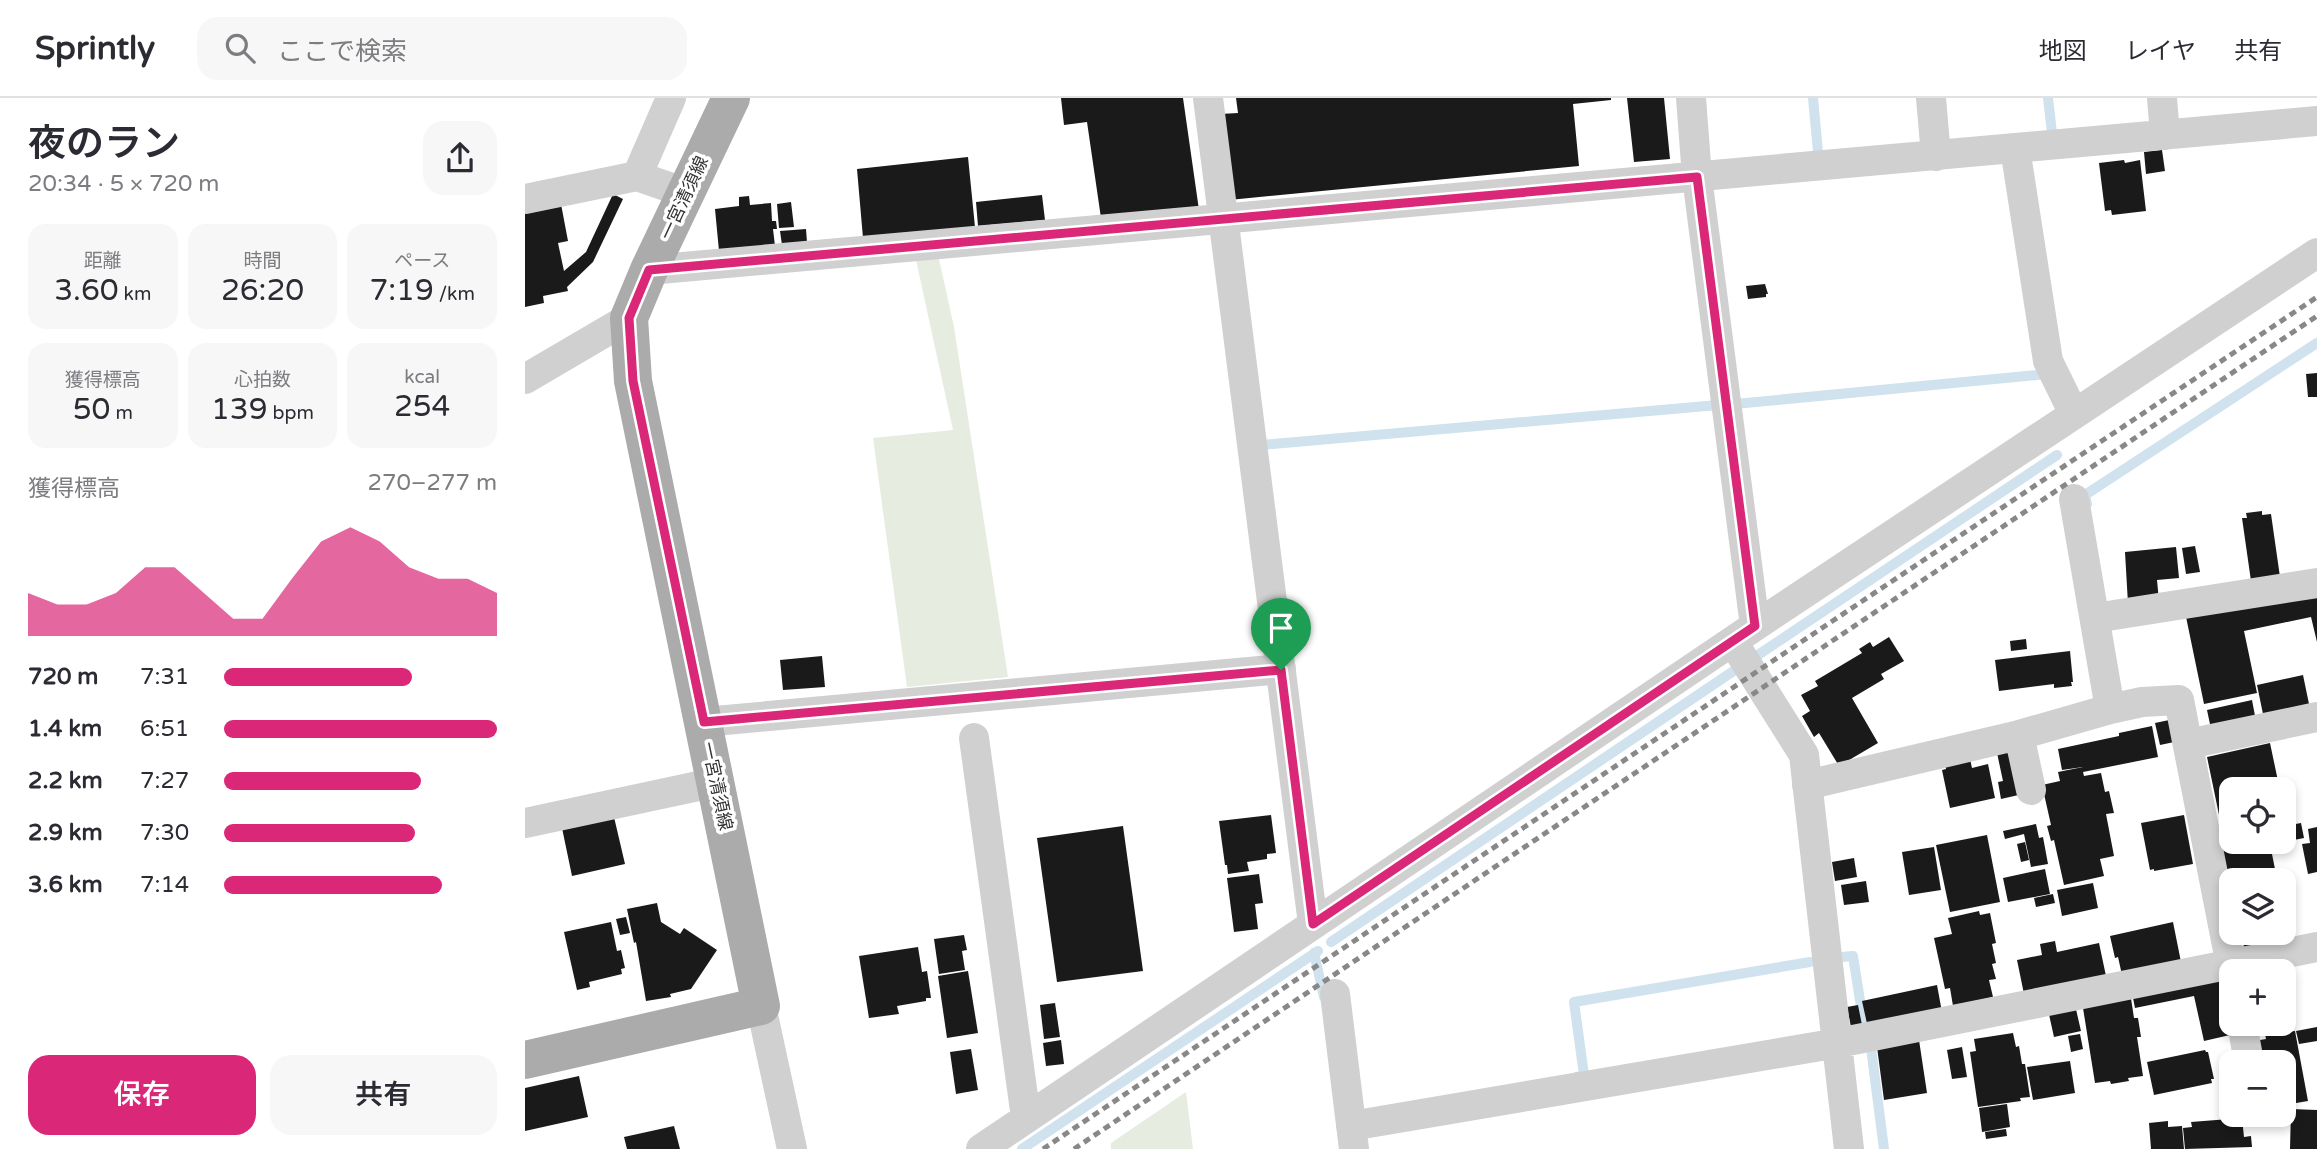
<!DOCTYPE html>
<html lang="ja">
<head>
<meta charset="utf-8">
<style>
  :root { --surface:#fff; --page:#f7f7f7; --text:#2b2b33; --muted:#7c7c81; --line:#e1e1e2; --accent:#db2777 }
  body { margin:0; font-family:"Varela Round","Noto Sans JP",sans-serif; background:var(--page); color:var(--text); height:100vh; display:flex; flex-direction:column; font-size:26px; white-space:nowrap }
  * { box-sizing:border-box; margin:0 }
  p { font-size:23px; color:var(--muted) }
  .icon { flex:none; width:38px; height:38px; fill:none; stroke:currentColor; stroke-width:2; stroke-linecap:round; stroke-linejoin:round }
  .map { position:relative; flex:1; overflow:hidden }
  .sheet { display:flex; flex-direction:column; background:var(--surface); width:525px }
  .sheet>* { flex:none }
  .fabs { position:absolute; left:1694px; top:679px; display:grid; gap:14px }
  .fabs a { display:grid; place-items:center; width:77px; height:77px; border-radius:14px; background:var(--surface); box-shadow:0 4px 10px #0003; font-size:35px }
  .pin { position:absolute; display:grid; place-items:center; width:60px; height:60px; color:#fff; margin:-72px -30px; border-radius:50% 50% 50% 0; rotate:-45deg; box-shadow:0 0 7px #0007 }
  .pin .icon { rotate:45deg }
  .round { display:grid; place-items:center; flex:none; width:74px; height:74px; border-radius:21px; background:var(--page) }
  .head { display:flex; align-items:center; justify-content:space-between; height:119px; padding:0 28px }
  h1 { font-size:38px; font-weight:600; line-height:52px }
  .figures { display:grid; grid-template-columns:repeat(3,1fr); gap:10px; height:119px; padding:7px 28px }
  .figures div { display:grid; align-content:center; border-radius:18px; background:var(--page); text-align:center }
  .figures b { font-size:30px; font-weight:600 }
  .figures small { font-size:19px; font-weight:400 }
  .figures p { font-size:19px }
  .chart { height:196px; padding:14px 28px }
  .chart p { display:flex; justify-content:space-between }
  .chart svg { width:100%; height:126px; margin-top:7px; fill:var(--accent); opacity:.7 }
  .action { display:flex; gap:14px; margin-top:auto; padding:14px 28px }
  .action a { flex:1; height:80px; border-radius:21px; background:var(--accent); color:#fff; font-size:28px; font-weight:600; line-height:80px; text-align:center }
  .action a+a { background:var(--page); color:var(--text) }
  ul { padding:0 28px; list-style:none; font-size:23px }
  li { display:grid; grid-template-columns:112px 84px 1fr; align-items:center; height:52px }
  li i { height:18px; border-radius:9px; background:var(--accent) }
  header { display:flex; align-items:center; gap:42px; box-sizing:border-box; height:98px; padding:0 35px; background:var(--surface); border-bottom:2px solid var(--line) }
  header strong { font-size:33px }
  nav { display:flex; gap:38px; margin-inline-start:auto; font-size:24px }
  .search { width:490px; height:63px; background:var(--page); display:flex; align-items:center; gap:18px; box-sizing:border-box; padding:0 24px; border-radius:21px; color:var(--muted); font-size:26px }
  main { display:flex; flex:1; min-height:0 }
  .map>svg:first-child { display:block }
  .green { fill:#e6ecdf }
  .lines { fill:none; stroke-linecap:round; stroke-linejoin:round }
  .stream { stroke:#cfe2ee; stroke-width:10 }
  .building { fill:#1a1a1a }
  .minor { stroke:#d0d0d0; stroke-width:30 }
  .major { stroke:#ababab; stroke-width:38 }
  .rail { stroke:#888; stroke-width:5; stroke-dasharray:7 5; stroke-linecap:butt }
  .route-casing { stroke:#fff; stroke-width:14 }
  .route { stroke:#db2777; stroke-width:9 }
  .labels { text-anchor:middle; stroke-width:7; stroke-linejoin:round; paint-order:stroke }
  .street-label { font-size:18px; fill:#333; stroke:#fff }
</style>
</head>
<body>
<header>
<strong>Sprintly</strong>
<div class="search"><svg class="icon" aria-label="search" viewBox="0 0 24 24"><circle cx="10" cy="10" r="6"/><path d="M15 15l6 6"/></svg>ここで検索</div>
<nav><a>地図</a><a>レイヤ</a><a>共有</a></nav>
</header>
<main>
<section class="sheet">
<div class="head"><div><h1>夜のラン</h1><p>20:34 · 5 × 720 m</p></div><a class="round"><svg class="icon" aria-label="share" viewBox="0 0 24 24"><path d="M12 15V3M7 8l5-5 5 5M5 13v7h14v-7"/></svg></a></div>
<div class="figures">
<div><p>距離</p><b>3.60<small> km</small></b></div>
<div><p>時間</p><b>26:20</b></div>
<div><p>ペース</p><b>7:19<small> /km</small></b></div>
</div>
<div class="figures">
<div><p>獲得標高</p><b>50<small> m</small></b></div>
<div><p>心拍数</p><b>139<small> bpm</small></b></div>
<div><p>kcal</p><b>254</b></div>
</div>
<div class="chart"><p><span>獲得標高</span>270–277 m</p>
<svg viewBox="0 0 160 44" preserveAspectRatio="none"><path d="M0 44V29L10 33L20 33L30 29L40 20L50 20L60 29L70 38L80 38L90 24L100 11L110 6L120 11L130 20L140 24L150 24L160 29V44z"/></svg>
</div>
<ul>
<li><b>720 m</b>7:31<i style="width:69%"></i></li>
<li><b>1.4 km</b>6:51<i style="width:100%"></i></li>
<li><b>2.2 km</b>7:27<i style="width:72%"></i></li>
<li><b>2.9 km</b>7:30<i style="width:70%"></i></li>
<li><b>3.6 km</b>7:14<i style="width:80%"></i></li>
</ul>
<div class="action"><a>保存</a><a>共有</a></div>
</section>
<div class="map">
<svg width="1792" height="1051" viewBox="0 0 1792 1051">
  <rect width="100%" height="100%" fill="#fff"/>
  <path class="green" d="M414,161L429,229L483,579L382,589L348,340L428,332L391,162Z
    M661,994L668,1051H586V1045Z"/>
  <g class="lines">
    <path class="stream" d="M1288,0L1293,54
      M1523,0L1527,35
      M1210,306L1523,276
      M736,347L1193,307
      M1562,406L1560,397L1792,245
      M1233,557L1532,357
      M806,844L1213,570
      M789,855L799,899
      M1317,859L1328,858L1339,928
      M1346,950L1359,1051
      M1051,979L1059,977L1049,904L1285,864
      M497,1051L793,853"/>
  </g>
  <path class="building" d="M536,0H658L674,112L576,120L562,24L539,27Z
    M711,0H1086V2L1048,6L1054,68L704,102L695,16L713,15Z
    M1102,0H1139L1145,61L1109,64Z
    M1637,52L1640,73L1621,76L1619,54Z
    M443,59L450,129L338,140L332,71Z
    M1599,62L1600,65L1615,62L1621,113L1587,117L1586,112L1580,113L1574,65Z
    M88,96L98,101L68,164L42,189L43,193L18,198L19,205L0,209V114L36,106L43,143L33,145L39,173L61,154Z
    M517,97L520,122L453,128L451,104Z
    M224,98L225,107L246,105L247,123H251L252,131H248L250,148L194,153L190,111L214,108V99Z
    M266,104L269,129L254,130L252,106Z
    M281,131L282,144L257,147L255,133Z
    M1240,186L1243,196H1241V199L1223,201L1221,188Z
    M1792,275V299H1783L1781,276Z
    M1737,413V417L1746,416L1755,479L1726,483L1717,420H1722L1721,415Z
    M1670,448L1675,474L1661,476L1657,450Z
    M1651,449L1654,480L1632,482L1634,503L1603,506L1600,454Z
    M1792,493V544L1786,519L1719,533L1732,595L1679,606L1660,514Z
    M1364,539L1379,563L1356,576L1359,581L1327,600L1353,645L1314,668L1294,635L1289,639L1277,618L1285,613L1276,597L1293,588L1290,583L1337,555L1334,551L1345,544L1348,549Z
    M1501,541L1502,551L1486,553L1485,543Z
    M1545,553L1548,584H1546L1547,588L1529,590V586L1474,593L1470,562Z
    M297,558L300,589L258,592L255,562Z
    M1778,577L1784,606L1738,616L1732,587Z
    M1727,602L1731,623L1686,631L1682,612Z
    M1649,621L1654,643L1635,647L1630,625Z
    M1627,628L1633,659L1558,674L1559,678L1576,675L1580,694L1584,693L1589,715L1581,716L1589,758L1575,761L1579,778L1539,787L1529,742L1526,743L1522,728L1526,727L1517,687L1535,683L1533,674L1558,669L1537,672L1533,651L1594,638V635Z
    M1745,645L1753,683L1737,686L1738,691H1706V729L1697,731L1682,659Z
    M1489,651L1498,696L1476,701L1473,684L1478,683L1472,655Z
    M1445,661L1447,670L1463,666L1470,700L1425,710L1417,672L1421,671L1420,666Z
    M746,717L751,755L742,756V761L722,764L724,773L703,776L702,767H700L694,723Z
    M1659,717L1668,766L1629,773V771L1625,772L1616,725Z
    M89,719L100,766L47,778L37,730Z
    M1776,725L1779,740L1759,744V728Z
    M1511,726L1514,740L1518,739L1523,766L1506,769L1499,736L1480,741L1478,733Z
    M598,728L618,873L532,884L512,740Z
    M1792,729V774L1783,776L1777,746L1785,745L1783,731Z
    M1706,733V744H1757L1758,748L1746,751L1752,781L1706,782V789H1704L1693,735Z
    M1462,737L1475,804L1425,814L1411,747Z
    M1500,744L1504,762L1496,764L1492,746Z
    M1409,749L1416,792L1384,797L1377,754Z
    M1329,760L1332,779L1310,783L1307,764Z
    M1520,771L1525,796L1483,804L1478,780Z
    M734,776L738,805L730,806L733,831L709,834L702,780Z
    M1341,783L1344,804L1319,807L1316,787Z
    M1568,785L1573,810L1537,818L1532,792Z
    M1528,796L1530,805L1511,809L1509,800Z
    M132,805L136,824L155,836L159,830L192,852L166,891L145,896L146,899L121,903L111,844L109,845L102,811Z
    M1454,813L1455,817L1465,815L1471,845L1467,846L1471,865L1467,866L1471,881L1464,882L1468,899L1428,908L1425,890L1420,891L1409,840L1427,836L1423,820Z
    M101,819L105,835L95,837L91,821Z
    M86,824L92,853L96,852L100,870L96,871L97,876L64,884L65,889L52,892L39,834Z
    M1648,824L1656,864L1597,877L1593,859L1590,860L1585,838Z
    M1716,835H1761L1762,841L1719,849Z
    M439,837L442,852L437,853L440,872L414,876L409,841Z
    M1530,843L1532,854L1574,845L1581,878L1499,896L1492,862L1517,857L1515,846Z
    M393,849L397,874L402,873L406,900H401V903L372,908L374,916L344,920L334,858Z
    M443,873L453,935L422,940L413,878Z
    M1699,878L1706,914V918L1701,919L1705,937L1679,943L1669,898L1610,910L1607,895Z
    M1412,887L1417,914L1343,930L1337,903Z
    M1605,894L1609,920H1613L1616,939H1612L1618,978L1603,980L1604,983L1586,986L1585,983L1570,985L1558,910Z
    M530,905L535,939L519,941L515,907Z
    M1333,907L1337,927L1326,929L1322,909Z
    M1550,907L1556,933L1529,939L1523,912Z
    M1792,929V943L1774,946L1771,933Z
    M1770,933L1783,1003L1759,1007V964H1733L1729,943L1741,941L1740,936Z
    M1488,935L1491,949L1494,948L1497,966H1500L1505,999L1495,1000L1496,1003L1453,1009L1445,954L1451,953L1449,941Z
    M1555,936L1558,951L1546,954L1543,938Z
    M536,942L539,966L521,968L518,945Z
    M1394,942L1402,995L1359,1002L1352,949Z
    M1437,949L1442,979L1427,981L1422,952Z
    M446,951L453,992L431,996L425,954Z
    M1680,952L1681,954H1683L1689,981H1686L1687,985L1629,997L1622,964Z
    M1545,963L1550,995L1508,1002L1502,969Z
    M54,978L63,1019L0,1033V990Z
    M1482,1006L1485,1029L1457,1034L1454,1010Z
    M1766,1011L1792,1012V1051H1765Z
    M1717,1020L1719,1039L1726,1038L1727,1049L1660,1051L1658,1030L1667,1029L1666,1024Z
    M1643,1023V1029L1657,1028L1659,1051H1626L1624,1025Z
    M149,1028L155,1051H102L99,1039Z
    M1481,1031L1482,1038L1461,1041L1460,1034Z"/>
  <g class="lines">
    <path class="minor" d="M683,0L788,826
      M1166,0L1172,79L1230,528
      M1406,0L1411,58
      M1637,0L1640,37
      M1490,50L1523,263L1549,316
      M112,78L146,0
      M0,101L112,78L161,95
      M124,172L1792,23
      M0,281L104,220
      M1570,520L1792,485
      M1208,544L1279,657L1324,1051
      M1585,611L1617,604L1654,602L1707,873
      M179,624L756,571
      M1494,637L1506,692
      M449,640L501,1020
      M1663,646L1792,619
      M1282,687L1494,637L1585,611L1549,401
      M0,725L192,684
      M810,896L829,1051
      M236,908L267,1051
      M1717,926L1724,964
      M826,1028L1313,945L1792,849
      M456,1051L1230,528L1792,155"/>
    <path class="major" d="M0,962L236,908L108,283L104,220L124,172L206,0"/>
    <path class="rail" d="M518,1051L1792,199
      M549,1051L1792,218"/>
  </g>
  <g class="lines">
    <defs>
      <path id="route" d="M1172,79L1230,528L788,826L756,572L179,624L108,283L104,220L124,172Z"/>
    </defs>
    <use href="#route" class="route-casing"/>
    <use href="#route" class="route"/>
  </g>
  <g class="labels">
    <g class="street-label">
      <text transform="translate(159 100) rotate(-65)" y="6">一宮清須線</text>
      <text transform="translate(192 688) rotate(78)" y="6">一宮清須線</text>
    </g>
  </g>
</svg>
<div class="fabs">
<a><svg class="icon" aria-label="locate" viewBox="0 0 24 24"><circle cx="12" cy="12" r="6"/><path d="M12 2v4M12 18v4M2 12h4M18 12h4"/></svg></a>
<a><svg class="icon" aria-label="layers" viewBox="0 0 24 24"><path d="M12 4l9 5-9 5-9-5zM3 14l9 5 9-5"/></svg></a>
<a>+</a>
<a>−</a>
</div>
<div class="pin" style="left:756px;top:572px;background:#1e9e55"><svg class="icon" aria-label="arrive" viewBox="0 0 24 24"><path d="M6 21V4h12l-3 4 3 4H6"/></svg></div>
</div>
</main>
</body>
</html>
